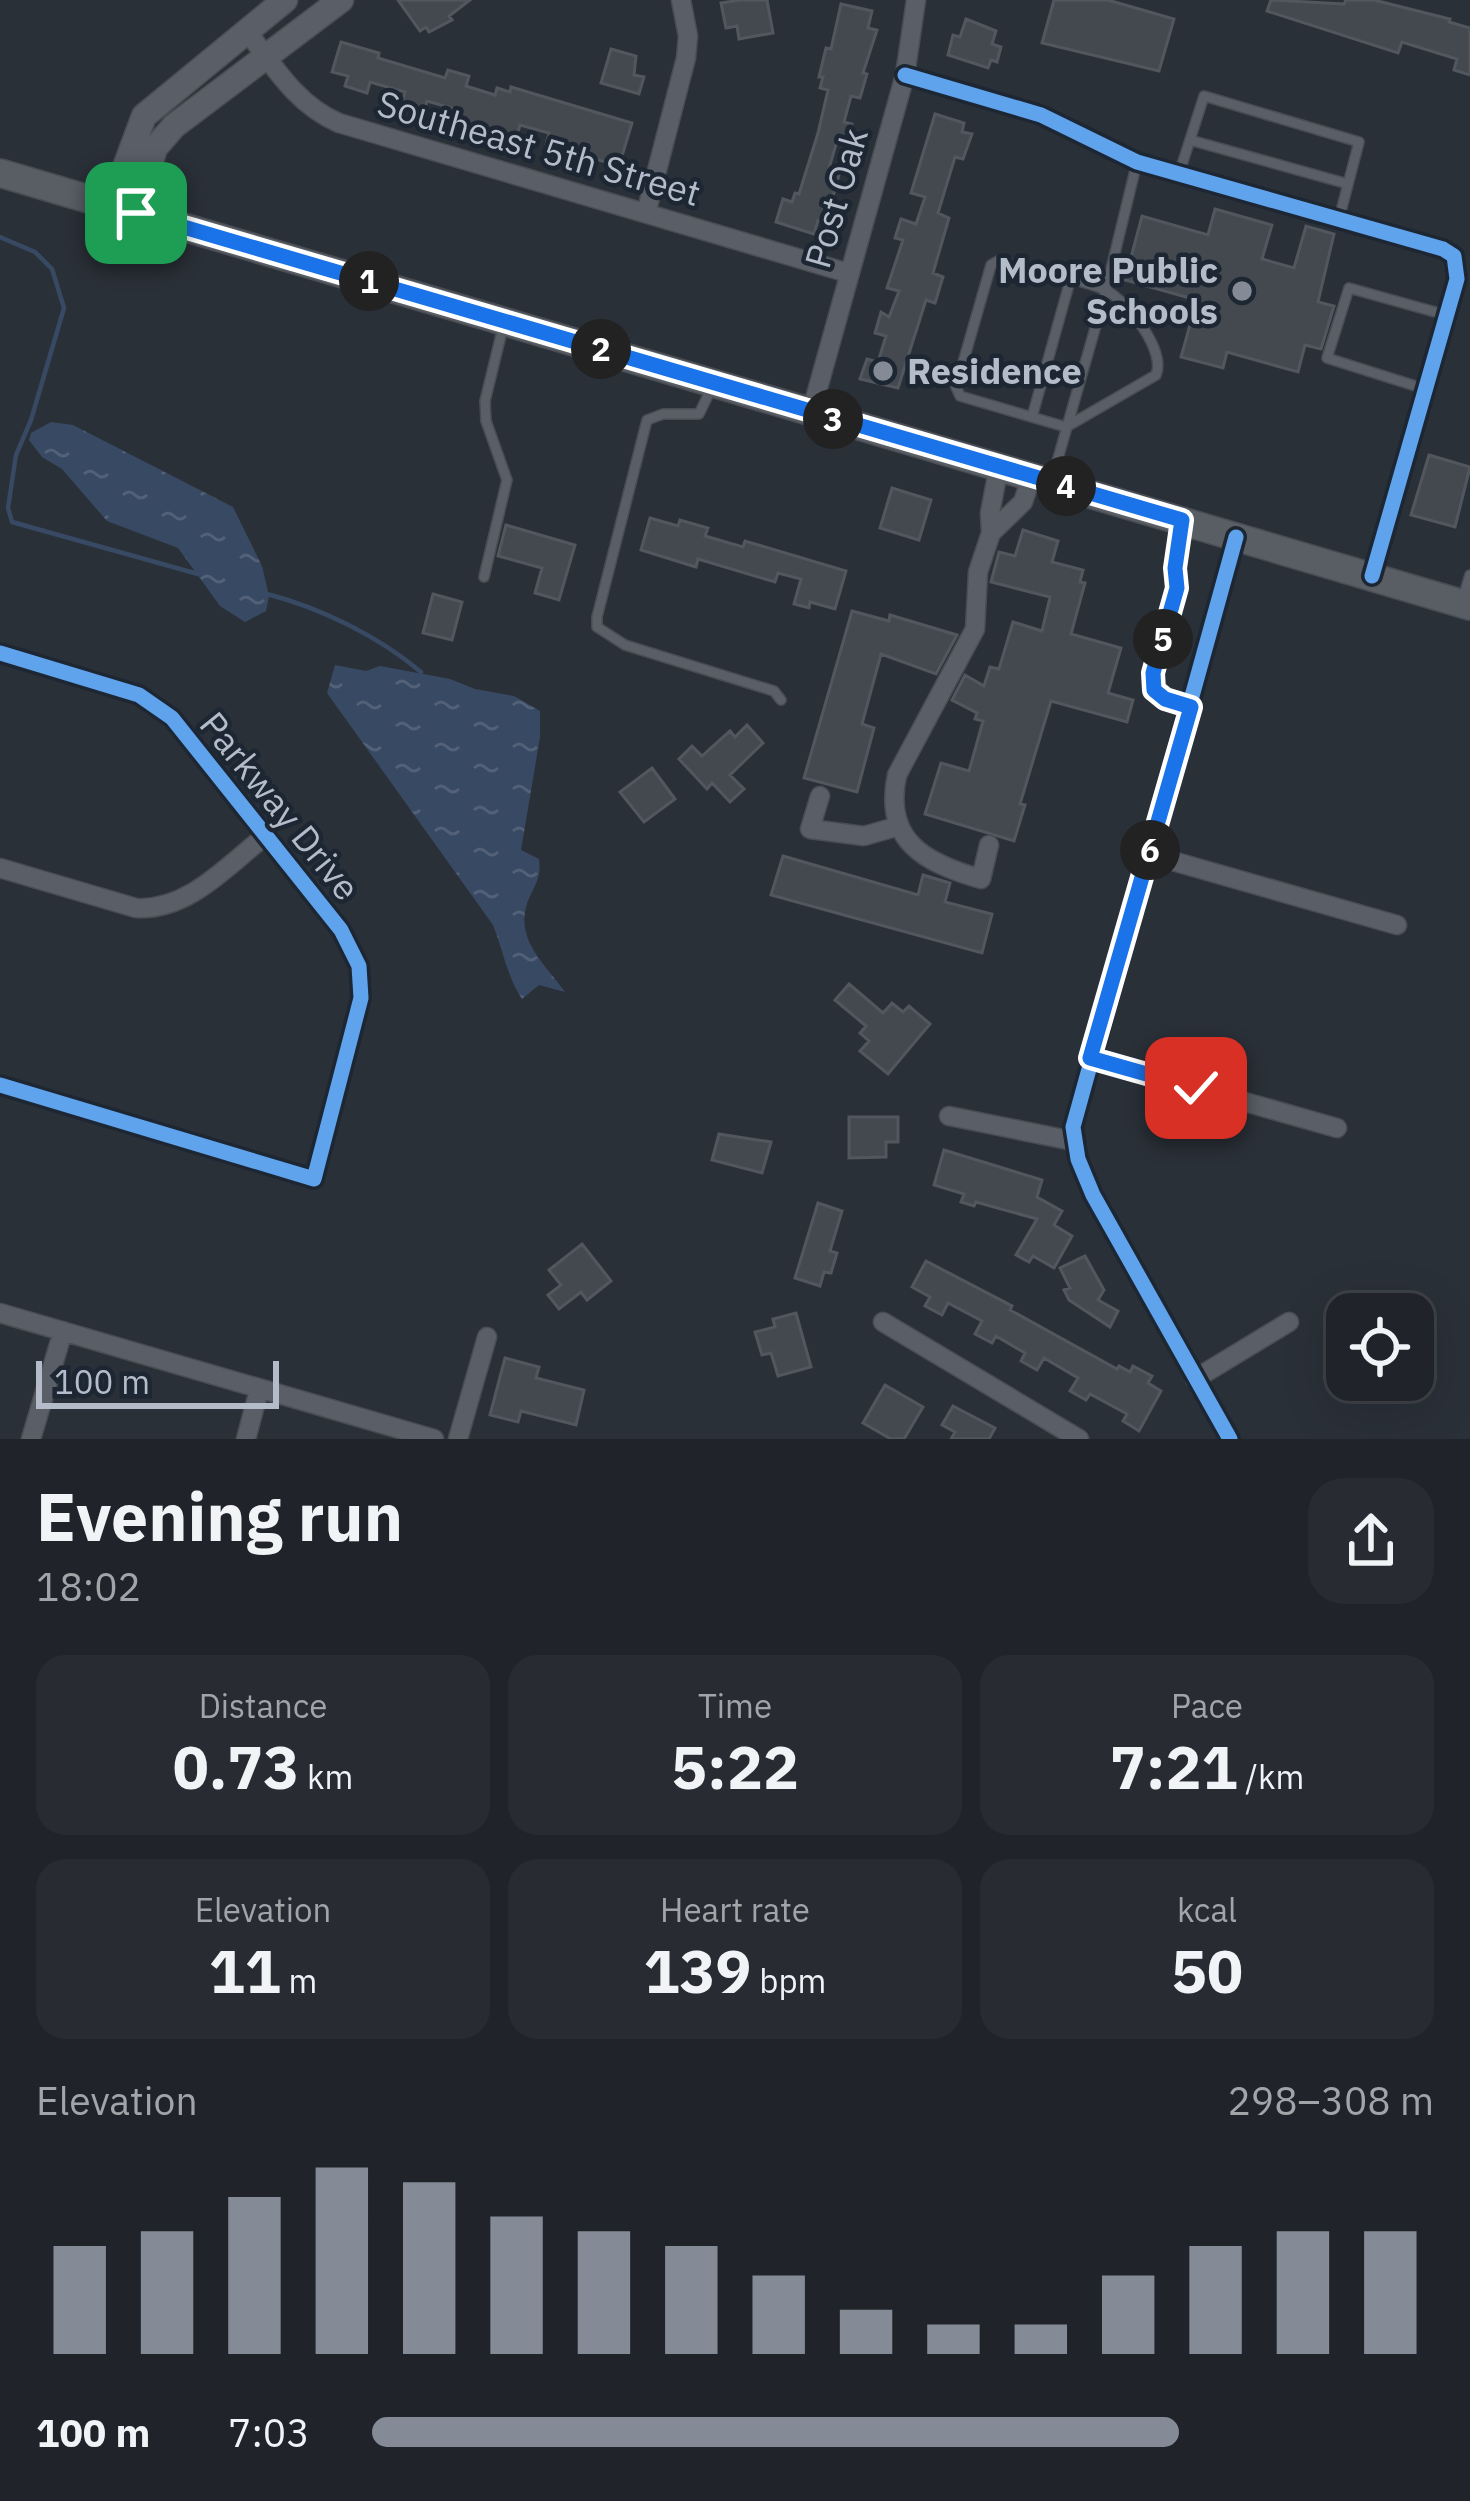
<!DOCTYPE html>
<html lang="en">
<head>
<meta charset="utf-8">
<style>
  :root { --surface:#20242a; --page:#282c32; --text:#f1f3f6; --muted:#a2a4a8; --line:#3d4147; --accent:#848b96 }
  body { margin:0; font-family:"IBM Plex Sans",sans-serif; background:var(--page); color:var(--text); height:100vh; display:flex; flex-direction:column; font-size:45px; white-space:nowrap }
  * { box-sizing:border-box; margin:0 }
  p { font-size:39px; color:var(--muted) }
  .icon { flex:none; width:66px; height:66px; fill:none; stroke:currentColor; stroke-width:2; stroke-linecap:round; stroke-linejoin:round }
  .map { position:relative; height:1439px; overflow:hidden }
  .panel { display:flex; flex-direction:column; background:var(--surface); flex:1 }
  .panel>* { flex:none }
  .tools { position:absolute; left:1326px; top:1293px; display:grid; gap:24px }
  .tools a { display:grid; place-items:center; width:108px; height:108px; border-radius:24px; background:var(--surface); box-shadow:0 12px 48px #0002,0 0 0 3px var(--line); font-size:60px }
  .scale { position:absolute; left:36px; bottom:30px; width:243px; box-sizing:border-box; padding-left:12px; border:6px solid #b4bcc9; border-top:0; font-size:33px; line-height:42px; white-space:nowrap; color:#b4bcc9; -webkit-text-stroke:9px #1d2633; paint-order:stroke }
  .pin { position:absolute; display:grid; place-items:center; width:102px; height:102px; color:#fff; margin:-51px; border-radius:24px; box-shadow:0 6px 18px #0006 }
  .km { position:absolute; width:60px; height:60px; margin:-30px; border-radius:50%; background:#222; color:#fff; font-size:33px; line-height:60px; text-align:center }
  .round { display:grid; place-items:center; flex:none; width:126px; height:126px; border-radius:36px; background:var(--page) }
  .head { display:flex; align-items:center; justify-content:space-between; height:204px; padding:0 36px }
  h1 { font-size:66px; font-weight:700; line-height:90px }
  .stats { display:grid; grid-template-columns:repeat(3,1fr); gap:18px; height:204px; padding:12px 36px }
  .stats div { display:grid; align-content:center; border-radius:30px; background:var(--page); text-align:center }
  .stats b { font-size:60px; font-weight:700 }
  .stats small { font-size:33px; font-weight:400 }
  .stats p { font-size:33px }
  .chart { height:336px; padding:24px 36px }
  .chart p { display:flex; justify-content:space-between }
  .chart svg { width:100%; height:216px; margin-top:12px; stroke:var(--accent); stroke-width:6 }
  ul { padding:0 36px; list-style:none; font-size:39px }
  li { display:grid; grid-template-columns:192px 144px 1fr; align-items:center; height:90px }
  li i { height:30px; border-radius:15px; background:var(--accent) }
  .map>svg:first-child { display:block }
  .water { fill:url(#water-ripples) }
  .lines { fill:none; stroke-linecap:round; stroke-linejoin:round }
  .stream { stroke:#384963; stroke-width:4.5 }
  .building { fill:#444950; stroke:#52575f; stroke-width:3 }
  .service-casing { stroke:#484c53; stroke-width:12 }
  .minor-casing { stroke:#484c53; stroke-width:21 }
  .tertiary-casing { stroke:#484c53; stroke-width:27 }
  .secondary-casing { stroke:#484c53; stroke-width:30 }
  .service { stroke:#5a5e66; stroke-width:9 }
  .minor { stroke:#5a5e66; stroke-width:18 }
  .tertiary { stroke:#5a5e66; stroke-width:24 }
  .secondary { stroke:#595d64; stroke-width:27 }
  .cycleway-casing { stroke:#1d2633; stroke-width:22 }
  .cycleway { stroke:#60a3ed; stroke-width:15 }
  .route-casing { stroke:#fff; stroke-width:24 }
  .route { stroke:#1a73e8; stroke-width:15 }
  .poi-dot { fill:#848b96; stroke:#1d2633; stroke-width:4.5 }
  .labels { text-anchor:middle; stroke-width:9; stroke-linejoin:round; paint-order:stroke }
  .street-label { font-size:36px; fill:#b4bcc9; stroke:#1d2633 }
  .poi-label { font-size:36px; font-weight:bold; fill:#b4bcc9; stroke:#1d2633; text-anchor:end }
</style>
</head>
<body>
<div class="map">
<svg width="1470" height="1439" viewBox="0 0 1470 1439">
  <defs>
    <pattern id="water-ripples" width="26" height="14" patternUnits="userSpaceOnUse" patternTransform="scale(3)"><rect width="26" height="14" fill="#384963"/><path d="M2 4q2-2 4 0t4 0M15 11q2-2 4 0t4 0" fill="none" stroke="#526178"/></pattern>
  </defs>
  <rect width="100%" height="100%" fill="#2a3038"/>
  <path class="water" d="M51,422L73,425L233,507L262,566L269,596L266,611L245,622L220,606L178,548L107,521L62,469L42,457L29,440L31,433Z
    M335,665L366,671L380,666L450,679L475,689L514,696L540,711V737L521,850L539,859C541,877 537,881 530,896C511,937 544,962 565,992L539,985L522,999C507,977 503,950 493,925L327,693Z"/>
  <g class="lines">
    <path class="stream" d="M0,237L35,252L52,269L64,308L31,420L16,455L8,508L12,522L198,574
      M267,594C321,608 378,636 421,672"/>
  </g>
  <path class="building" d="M398,0H470L449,16L452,20L429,32L426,27L420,31Z
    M740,0H767L773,33L739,39L737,26L726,28L721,3Z
    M1054,0H1108L1174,19L1159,71L1042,43Z
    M1271,0L1344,4L1346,0H1374L1450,19L1449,22L1470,28V75L1454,70L1457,59L1402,42L1398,53L1267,11Z
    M841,4L872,11L868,28L877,30L863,73L867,74L860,98L851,96L844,122L852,124L848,141L838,138L829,168L840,171L831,204L825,222L818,220L814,234L776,222L783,199L792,202L795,193L799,194L818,133L828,90L820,88L823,77H819L826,48L831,49Z
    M966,19L996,31L992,44L1001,47L997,62L991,60L988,68L948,55L953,35L960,37Z
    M341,42L379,53L378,58L445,78L448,70L469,76L466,86L495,95L497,88L510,92L511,87L632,123L619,166L546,145L549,133L520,125L516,139L452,118L455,109L427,101L424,112L411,109L412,105L402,103L405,92L370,82L367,93L345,86L348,76L332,72Z
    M611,49L636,56L634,75L644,77L639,94L601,83Z
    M935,114L964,123L962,132L972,134L963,159L955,157L938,213L949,218L933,273L943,277L935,303L926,300L898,388L860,379L867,359L878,362L886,336L875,333L881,312L889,317L899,291L887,288L903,240L895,238L901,219L916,224L925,197L911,193Z
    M1215,209L1272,225L1262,259L1294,268L1306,226L1334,234L1318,302L1334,306L1321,349L1305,345L1298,372L1227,352L1223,368L1181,357L1197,300L1125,280L1142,216L1208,235Z
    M1429,455L1470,467L1455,527L1411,515Z
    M892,488L931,500L919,540L880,528Z
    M650,518L678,526L680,520L708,528L705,536L743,547L745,541L846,571L835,609L810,602L809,608L794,604L801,579L778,573L775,582L698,559L696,567L641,550Z
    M506,525L575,545L559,600L535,593L542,568L498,556Z
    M1023,530L1058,541L1052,562L1083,570L1080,582L1085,583L1071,634L1121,648L1108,693L1133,700L1127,722L1051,701L1020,804L1025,805L1014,841L925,814L941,763L969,771L983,721L975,719L977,713L952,700L965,675L984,686L990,667L999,669L1013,622L1042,631L1050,597L991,582L999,552L1015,556Z
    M433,594L462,602L452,640L423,633Z
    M852,611L889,621L890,615L957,635L936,674L881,654L862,724L874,728L857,792L804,778Z
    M747,725L763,743L730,775L744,789L730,802L712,783L707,789L679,759L692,746L702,756L730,731L735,737Z
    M652,768L675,799L644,822L620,792Z
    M783,856L918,895L923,875L950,883L945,902L992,914L982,953L771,895Z
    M849,984L883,1013L892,1003L903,1012L909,1006L930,1024L888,1074L860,1051L869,1041L860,1033L866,1026L835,1000Z
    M849,1117H898V1142H886V1157L849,1158Z
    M719,1134L771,1142L762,1173L712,1160Z
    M944,1150L1042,1180L1037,1197L1062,1211L1054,1225L1072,1236L1054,1268L1033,1256L1029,1262L1016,1255L1037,1219L976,1202L974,1206L961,1202L964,1194L934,1185Z
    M818,1203L842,1211L830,1251L837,1253L831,1273L824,1272L820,1286L795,1278Z
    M582,1244L611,1281L587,1300L581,1292L559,1309L548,1295L561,1285L549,1270Z
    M1085,1256L1104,1290L1098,1300L1118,1311L1110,1327L1069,1300L1064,1290L1070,1288L1060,1268Z
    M926,1261L1012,1306L1010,1310L1117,1369L1119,1366L1130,1372L1133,1366L1152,1376L1148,1383L1161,1391L1139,1431L1123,1421L1127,1414L1090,1394L1086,1400L1070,1391L1078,1378L1044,1358L1037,1370L1021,1361L1025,1353L996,1336L992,1343L975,1334L982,1321L948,1303L942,1315L925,1306L930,1297L912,1287Z
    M796,1313L811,1367L778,1376L771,1353L762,1355L755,1332L775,1327L773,1319Z
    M505,1358L539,1367L536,1378L584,1390L576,1425L521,1411L518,1422L490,1415Z
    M885,1385L923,1407L904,1439H891L863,1423Z
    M953,1406L995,1428L989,1439H951L955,1432L942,1425Z"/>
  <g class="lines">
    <defs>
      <path id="service" d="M1190,140L1348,184
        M1179,174L1204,96L1359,142L1339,219
        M998,261C1023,268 1088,280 1107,291C1129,303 1166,351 1156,375L1066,427L960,396L956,387L991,265Z
        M712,387L699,414H663L647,420L597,617V627L625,645L774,691L781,700
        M1425,389L1327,358L1349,288L1446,315
        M1032,417L1070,281
        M1053,476L1106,290L1137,162
        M1181,526L1175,568L1177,588L1153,673V690L1165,699L1191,707
        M484,577L507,480L486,421L485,401L503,327
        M1463,598L1470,575"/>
      <path id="minor" d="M247,31C274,67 297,105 339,123L848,273
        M905,75L1041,115L1137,162L1443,249L1454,256L1457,279L1372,576
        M646,213L686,58L688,36L681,0
        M811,413L905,75L916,0
        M991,533L1023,502L1032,475
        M0,653L139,695L172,718L341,930L359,966L361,998L314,1179L0,1085
        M820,796L810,829L864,836L899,826
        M989,845L981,879C925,863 883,841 897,775L975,629L978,572L991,533L990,513L999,466
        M1148,854L1397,925
        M0,868L136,908C188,911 227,866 265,836
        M1090,1058L1337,1128
        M949,1116L1073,1141
        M0,1313L434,1439
        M883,1322L1079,1439
        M1195,1379L1289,1322
        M31,1439L63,1331
        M246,1439L259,1390
        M458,1439L487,1337
        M1230,1439L1093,1195L1078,1159L1073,1127L1236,537"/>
      <path id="tertiary" d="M111,205L144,116L285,0
        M136,213L155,148L174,126L341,0"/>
      <path id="secondary" d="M0,173L1470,606"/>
    </defs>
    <use href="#service" class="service-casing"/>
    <use href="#minor" class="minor-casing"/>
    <use href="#tertiary" class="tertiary-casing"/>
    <use href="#secondary" class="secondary-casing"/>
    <use href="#service" class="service"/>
    <use href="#minor" class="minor"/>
    <use href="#tertiary" class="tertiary"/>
    <use href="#secondary" class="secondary"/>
    <defs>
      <path id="cycleway" d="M905,75L1041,115L1137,162L1443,249L1454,256L1457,279L1372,576
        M0,653L139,695L172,718L341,930L359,966L361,998L314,1179L0,1085
        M1230,1439L1093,1195L1078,1159L1073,1127L1236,537"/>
    </defs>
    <use href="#cycleway" class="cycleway-casing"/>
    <use href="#cycleway" class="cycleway"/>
  </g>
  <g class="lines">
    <defs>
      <path id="route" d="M136,213L1182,520L1175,568L1177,588L1153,673L1154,690L1165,699L1191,707L1090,1058L1196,1088"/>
    </defs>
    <use href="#route" class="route-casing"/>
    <use href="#route" class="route"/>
  </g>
  <g class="poi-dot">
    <circle cx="1242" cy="291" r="12"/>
    <circle cx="883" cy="371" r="12"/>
  </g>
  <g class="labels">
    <g class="street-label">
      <text transform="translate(539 148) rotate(16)" y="13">Southeast 5th Street</text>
      <text transform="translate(836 198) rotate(-74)" y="13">Post Oak</text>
      <text transform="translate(280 806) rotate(51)" y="13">Parkway Drive</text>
    </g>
    <g class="poi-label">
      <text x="1218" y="283">Moore Public<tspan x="1218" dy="41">Schools</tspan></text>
      <text x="907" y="384" text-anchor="start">Residence</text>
    </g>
  </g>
</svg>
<div class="tools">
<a><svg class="icon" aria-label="locate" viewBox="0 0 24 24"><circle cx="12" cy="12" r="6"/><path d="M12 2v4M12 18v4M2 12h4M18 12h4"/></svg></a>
</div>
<div class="scale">100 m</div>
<div class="pin" style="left:136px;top:213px;background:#1e9e55"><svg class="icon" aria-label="arrive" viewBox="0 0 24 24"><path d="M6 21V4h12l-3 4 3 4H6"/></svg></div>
<div class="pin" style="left:1196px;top:1088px;background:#d93025"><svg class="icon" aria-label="check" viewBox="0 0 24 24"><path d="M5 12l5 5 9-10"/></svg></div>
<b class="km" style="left:369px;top:281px">1</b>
<b class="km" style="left:601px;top:349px">2</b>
<b class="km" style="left:833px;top:419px">3</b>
<b class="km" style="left:1066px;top:486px">4</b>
<b class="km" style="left:1163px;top:639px">5</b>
<b class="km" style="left:1150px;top:850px">6</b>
</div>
<section class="panel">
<div class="head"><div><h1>Evening run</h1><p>18:02</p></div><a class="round"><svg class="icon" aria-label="share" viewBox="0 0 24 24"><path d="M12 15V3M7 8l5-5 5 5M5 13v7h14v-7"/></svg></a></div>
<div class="stats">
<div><p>Distance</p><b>0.73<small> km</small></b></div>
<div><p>Time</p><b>5:22</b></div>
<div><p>Pace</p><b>7:21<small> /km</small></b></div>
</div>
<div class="stats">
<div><p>Elevation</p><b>11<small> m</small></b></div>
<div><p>Heart rate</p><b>139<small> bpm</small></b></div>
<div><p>kcal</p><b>50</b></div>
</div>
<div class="chart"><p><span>Elevation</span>298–308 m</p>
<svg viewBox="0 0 160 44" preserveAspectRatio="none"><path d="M5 44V22M15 44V19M25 44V12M35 44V6M45 44V9M55 44V16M65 44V19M75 44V22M85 44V28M95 44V35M105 44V38M115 44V38M125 44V28M135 44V22M145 44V19M155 44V19"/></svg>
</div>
<ul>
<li><b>100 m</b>7:03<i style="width:76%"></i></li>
</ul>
</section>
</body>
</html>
